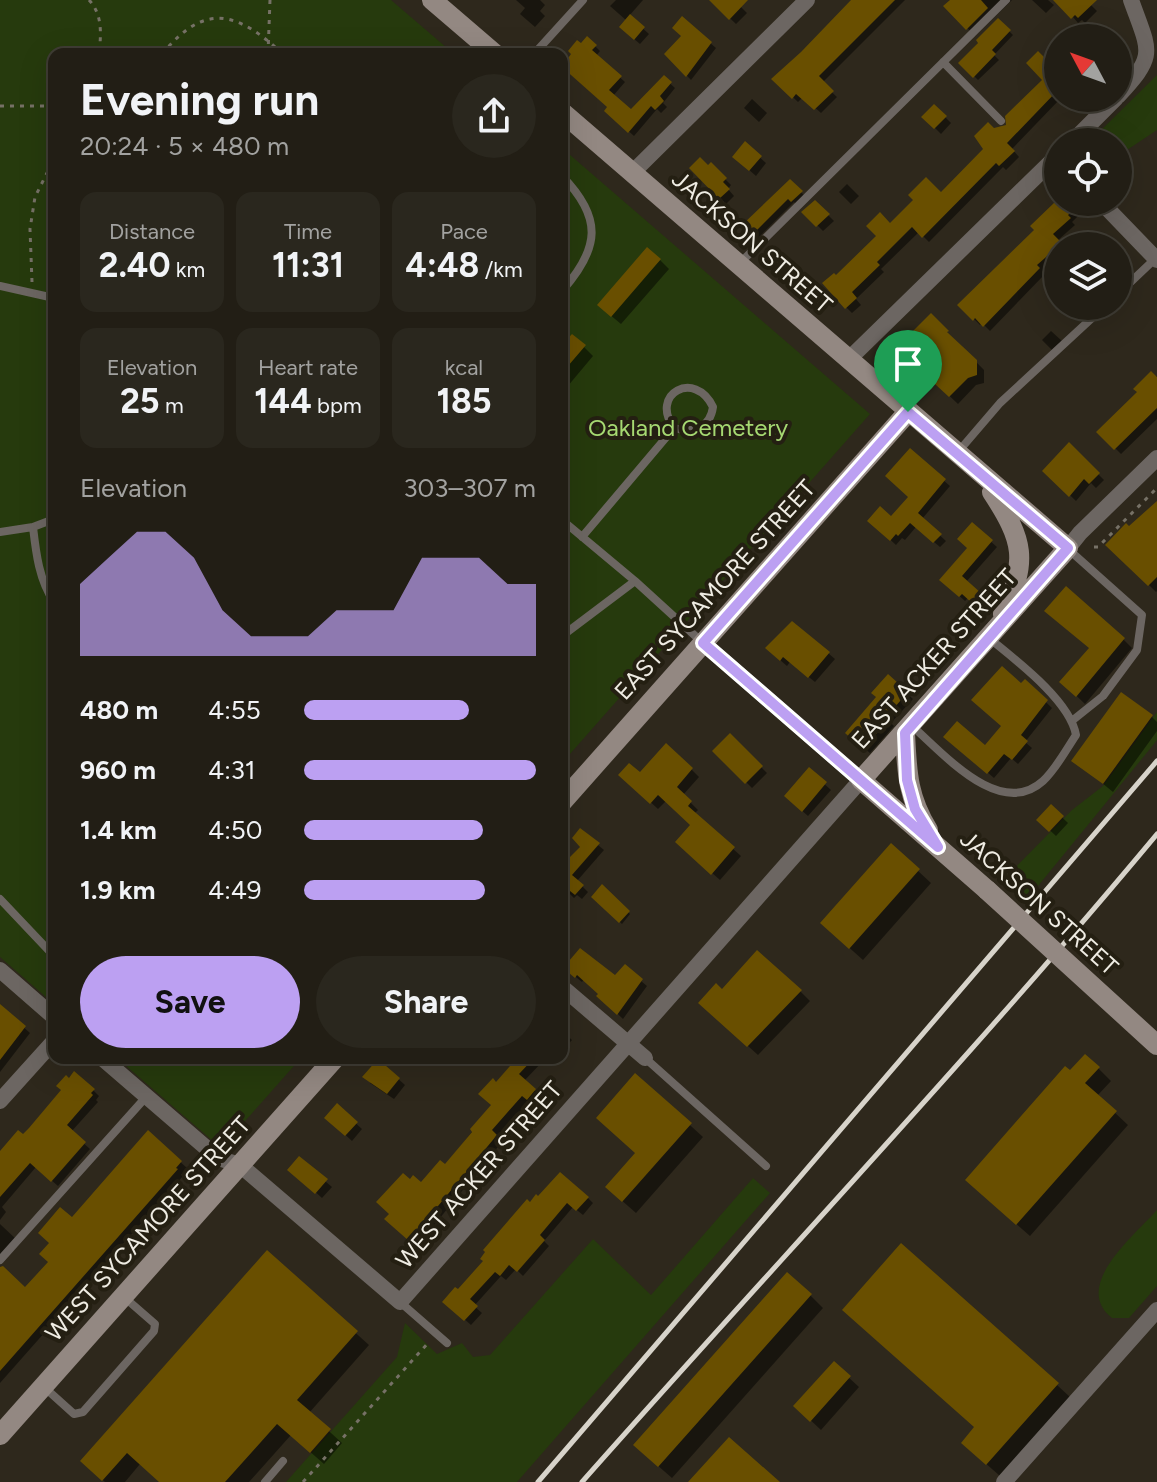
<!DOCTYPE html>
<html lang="en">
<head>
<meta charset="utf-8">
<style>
  :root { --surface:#221e15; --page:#2a271e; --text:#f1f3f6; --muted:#a2a2a0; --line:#3f3c34; --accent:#bca0f2 }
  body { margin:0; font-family:Figtree,sans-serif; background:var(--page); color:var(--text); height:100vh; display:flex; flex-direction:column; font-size:30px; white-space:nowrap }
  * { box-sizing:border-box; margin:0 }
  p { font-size:26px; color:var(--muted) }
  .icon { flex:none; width:44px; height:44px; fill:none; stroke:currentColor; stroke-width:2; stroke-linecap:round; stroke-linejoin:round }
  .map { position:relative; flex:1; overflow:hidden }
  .sheet { position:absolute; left:48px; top:48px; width:520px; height:1016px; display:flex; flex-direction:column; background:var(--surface); border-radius:16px; box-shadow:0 8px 32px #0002,0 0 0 2px var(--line) }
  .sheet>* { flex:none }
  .needle { width:52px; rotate:311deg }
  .tools { position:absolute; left:1044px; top:24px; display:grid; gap:16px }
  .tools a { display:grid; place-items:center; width:88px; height:88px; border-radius:50%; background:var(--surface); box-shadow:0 8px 32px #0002,0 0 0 2px var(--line); font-size:40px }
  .pin { position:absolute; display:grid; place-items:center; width:68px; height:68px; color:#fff; margin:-82px -34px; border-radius:50% 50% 50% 0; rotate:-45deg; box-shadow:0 0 8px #0007 }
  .pin .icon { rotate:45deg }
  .round { display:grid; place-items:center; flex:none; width:84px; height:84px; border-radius:42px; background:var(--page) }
  .summary { display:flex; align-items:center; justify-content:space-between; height:136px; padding:0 32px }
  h1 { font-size:44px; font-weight:700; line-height:60px }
  .metrics { display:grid; grid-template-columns:repeat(3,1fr); gap:12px; height:136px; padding:8px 32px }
  .metrics div { display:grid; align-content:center; border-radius:16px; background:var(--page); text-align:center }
  .metrics b { font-size:34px; font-weight:700 }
  .metrics small { font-size:22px; font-weight:400 }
  .metrics p { font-size:22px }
  .chart { height:224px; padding:16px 32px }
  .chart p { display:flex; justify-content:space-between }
  .chart svg { width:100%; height:144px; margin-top:8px; fill:var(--accent); opacity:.7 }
  .primary-button { display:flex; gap:16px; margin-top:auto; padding:16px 32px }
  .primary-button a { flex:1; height:92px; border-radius:48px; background:var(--accent); color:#111; font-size:32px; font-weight:700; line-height:92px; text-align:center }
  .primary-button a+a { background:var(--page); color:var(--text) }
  ul { padding:0 32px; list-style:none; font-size:26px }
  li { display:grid; grid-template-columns:128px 96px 1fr; align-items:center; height:60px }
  li i { height:20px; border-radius:10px; background:var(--accent) }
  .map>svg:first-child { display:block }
  .green { fill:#263a0d }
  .shadow { fill:#0007 }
  .building { fill:#694f00 }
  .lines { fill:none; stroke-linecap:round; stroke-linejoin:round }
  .path { stroke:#767166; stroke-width:3; stroke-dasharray:4 6; stroke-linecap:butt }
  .lane { stroke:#6c6662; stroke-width:8 }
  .street { stroke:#6c6662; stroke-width:16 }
  .secondary { stroke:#938882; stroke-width:20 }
  .rail { stroke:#d7d3ca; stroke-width:5 }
  .secondary-bridge { stroke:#938882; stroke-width:20 }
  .route-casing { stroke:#fff; stroke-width:16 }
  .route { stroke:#bca0f2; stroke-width:10 }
  .labels { text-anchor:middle; stroke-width:8; stroke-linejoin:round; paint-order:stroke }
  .street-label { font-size:24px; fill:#efece3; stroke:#241f12 }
  .park-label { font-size:24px; fill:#a6d972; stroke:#241f12 }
</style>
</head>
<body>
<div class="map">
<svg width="1157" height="1482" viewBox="0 0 1157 1482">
  <rect width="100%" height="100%" fill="#2e281c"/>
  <path class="green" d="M0,0H391L454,54H54V1004L0,957Z
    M1157,75V130L1118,156V142H1089Z
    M562,148L870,414L562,763Z
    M1157,712V740L1154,744L1029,897L1007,876L1072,810L1103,786Z
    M117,1058H301L221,1148Z
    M753,1178L770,1193L517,1482H286L397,1357L405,1323L437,1354L462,1343L473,1357L490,1355L593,1239L651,1295Z
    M1157,1210V1286L1129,1318H1112C1071,1286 1135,1235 1157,1210Z"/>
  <path class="shadow" d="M516,0H540L545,5L540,11L545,16L535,27L520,14L525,8Z
    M616,0H643L629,16L649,34L640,44L627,33V21L610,6Z
    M711,0H734L747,13L736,24Z
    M855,0H905L822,83L837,97L821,113L803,97L798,102L774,79Z
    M953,0H1012L975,36L946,6Z
    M1032,0H1048L1054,5L1046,13Z
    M1059,0H1086L1097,11L1085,23L1082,20L1078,23Z
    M682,19L716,48L691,80L666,54L684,36Z
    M998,20L1013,35L994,55L999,60L978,80L961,63Z
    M588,39L600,51L596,56L625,82L613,96L631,112L664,78L675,88L663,103L667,107L661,113L657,109L634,136L606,111L610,107L581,46Z
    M1058,56V98H1061L1012,149L1019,157L1006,170L1003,167L929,242L919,232L881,269L884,272L856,299L861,305L852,313L846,307L837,278L890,226L941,194L985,149L994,131L1006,129L1045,80L1049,65Z
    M752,99L767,113L759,122L744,108Z
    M934,106L951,123L941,134L924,117Z
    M745,144L766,163L756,176L740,162Z
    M711,165L731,185L728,189L734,196L726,204L692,168H708Z
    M790,182L806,197L797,205L794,202L758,238L745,225Z
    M847,184L859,196L851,204L839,192Z
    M815,202L834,221L823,231L804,212Z
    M1058,202H1067L1079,215L1072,222L1075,225L1057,241L1062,246H1058V257L1042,272L1044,275L990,331L982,323L980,325L960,305L1037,230L1033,226Z
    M1118,259L1135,276L1124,288L1118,282Z
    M660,260L669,269L621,324L609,314Z
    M931,316L984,370V383L976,385L958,404L899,348Z
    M1051,331L1062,341L1052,350L1042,340Z
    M584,347L593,356L562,393V348Z
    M1157,376V419L1121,454L1099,432Z
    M1069,445L1104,480L1096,488L1091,483L1076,501L1045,471Z
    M910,451L950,486L922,519L946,541L940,547L916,527L905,540L902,538L896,545L870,521L891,519L910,497Z
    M1157,512V591L1156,592L1108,544Z
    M972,525L997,547L966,582L995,608L989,615L968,598L965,601L947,585L969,548Z
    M793,623L835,659L815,682L790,662L787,666L773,654Z
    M1123,639L1132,648L1085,704L1062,682Z
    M889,677L913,699L891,723L894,726L870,753L853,739Z
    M1025,682L1052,708L1025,742L1032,748L1018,764L1011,758L994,778L952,742L985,748L1004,726Z
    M1152,717L1157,722V731L1113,792L1074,760Z
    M730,736L767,773L752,788L715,751Z
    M691,769L699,777L683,795L698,810L694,814L741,856L720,880L685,849L692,825L666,801L658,809L621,775Z
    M809,770L831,790L808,816L792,802Z
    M1051,807L1068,823L1056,836L1039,820Z
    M581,831L604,850L577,881L588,892L582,899L577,895L574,898L562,886V868L583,847Z
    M891,846L931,883L863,960L835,935Z
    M602,887L630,914L622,924L594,897Z
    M571,973L641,981L647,986L623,1019L599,996L601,994L584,979L582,982Z
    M800,991L810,1001L758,1055L710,1012L722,992Z
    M0,1006L30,1033L0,1072Z
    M562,1031L572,1040L562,1051Z
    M519,1058H556L551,1064L545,1059L524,1081L541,1097L534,1105L530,1101L497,1137L502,1142L417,1246L393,1225L391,1214L421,1185L445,1166L493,1105L497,1084Z
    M378,1061L405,1085L394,1099L370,1083Z
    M1098,1068L1111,1081L1097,1096L1128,1125L1030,1236L980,1192L1070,1073Z
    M636,1076L703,1137L636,1213L620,1199L637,1153Z
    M93,1090L99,1096L96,1100L98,1102L71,1132L90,1149L58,1186L36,1167L2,1207L6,1212L0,1220V1159L23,1137Z
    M337,1106L362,1129L352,1141L326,1117Z
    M148,1133L187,1168L181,1175L183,1176L0,1383V1276L25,1290L51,1262L72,1220Z
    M299,1159L332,1187L322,1198L290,1169Z
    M588,1198L593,1203L583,1215L573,1207L544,1241L549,1246L523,1276L516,1269L506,1280L501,1276L474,1306L482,1313L471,1325L445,1302L458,1292L485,1261L528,1202Z
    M0,1224L17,1240L0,1257Z
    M267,1253L369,1345L309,1413L342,1443L324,1464L291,1435L249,1482H160L140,1464L125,1482H105L95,1473Z
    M810,1295L823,1308L672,1478L649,1458Z
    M834,1364L859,1387L821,1430L805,1415Z
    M1057,1385L1070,1397L1000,1476L976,1455Z"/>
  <path class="building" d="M709,0H748L729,20Z
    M851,0H895L819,76L834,91L814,110L796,94L792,99L771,79L801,52Z
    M950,0H981L988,8L966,30L943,6Z
    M1053,0H1097L1078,18L1075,15L1071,19Z
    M630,14L645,27L634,40L619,27Z
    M682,16L712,42L686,77L664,54L681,36L672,28Z
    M998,18L1011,30L992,50L996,54L973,78L958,63L978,43L976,40Z
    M587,36L597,45L592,50L622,76L609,90L631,109L664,75L672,82L660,96L664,101L655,110L651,106L628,133L604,111L607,107L562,67L571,54L568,51L577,40L581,43Z
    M1038,51L1049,62L1058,53V90L1007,143L1015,151L999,166L996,163L922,238L912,227L877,262L880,265L852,292L857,298L845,309L822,283L834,273L836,275L876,236L866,226L880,212L890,223L913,200L908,195L926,177L941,192L983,149L974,136L988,122L994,128L1006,125L1005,116L1042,80L1026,63Z
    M934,104L947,116L934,129L921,117Z
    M745,141L762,156L749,171L732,157Z
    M700,157L708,165L711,162L727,178L723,182L730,189L719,199L689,168Z
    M790,179L803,191L791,202L788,199L752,235L742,225Z
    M815,200L830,214L816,227L801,212Z
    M1055,202H1082L1068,215L1071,218L1053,234L1062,243L1037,265L1040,268L983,327L975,318L973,321L957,305L1034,230L1030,226Z
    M647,247L661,259L611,317L597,305Z
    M931,313L949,331L947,332L977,360V375L968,378L949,397L896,348Z
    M572,334L586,345L562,373V345Z
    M1151,371L1157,377V408L1114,450L1096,432L1137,392L1133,389Z
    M1069,442L1100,473L1089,484L1084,479L1069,497L1042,471Z
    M910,448L946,479L918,513L942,534L933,543L910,523L898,536L896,534L890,541L867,521L880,506L891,516L908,497L885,476Z
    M1157,501V577L1148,586L1105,545L1126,523L1129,526Z
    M972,522L993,540L962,576L991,602L982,612L962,594L959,597L939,580L967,548L957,539Z
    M1066,586L1125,638L1076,697L1059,682L1089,648L1044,611Z
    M792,621L830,652L808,678L783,657L780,661L765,648Z
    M1002,666L1021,683L1025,679L1048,700L1021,735L1028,741L1012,760L1004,754L987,774L943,737L957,721L985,745L1001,726L971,700Z
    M888,674L908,692L887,716L890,718L863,749L845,733L876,697L871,693Z
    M1121,692L1153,715L1103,784L1071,761Z
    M730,733L763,766L745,784L712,751Z
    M666,743L693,768L677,787L692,801L688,806L735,847L711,875L675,842L690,825L658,795L650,804L618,775L629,763L640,772Z
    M809,767L827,782L802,812L784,796Z
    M1051,804L1064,816L1049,832L1036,820Z
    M580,828L600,843L572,875L584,885L575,895L570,891L562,899V865L580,847L572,838Z
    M891,843L920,869L849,949L820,923Z
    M602,884L630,911L619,923L591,897Z
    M580,948L615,975L625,964L643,979L617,1015L596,996L598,994L577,975L575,978L563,968Z
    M757,950L802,990L747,1047L698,1003L716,983L722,989Z
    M0,1004L26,1026L0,1060Z
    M1085,1054L1100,1067L1085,1083L1117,1111L1016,1225L965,1180L1065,1066L1070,1070Z
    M517,1058H534L519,1074L536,1089L527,1100L522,1096L492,1130L497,1135L409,1241L384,1219L389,1214L376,1202L403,1173L410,1179L413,1175L421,1182L440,1160L445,1164L472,1132L470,1129L491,1105L478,1094L493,1078L496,1082Z
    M378,1059L400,1078L387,1094L362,1077Z
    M74,1071L95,1089L91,1093L93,1095L67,1125L86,1142L51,1182L30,1163L0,1197V1151L18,1130L23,1134L29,1128L61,1090L56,1086L66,1075L69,1078Z
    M635,1073L692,1123L622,1202L605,1187L635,1153L596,1118Z
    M337,1103L358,1122L345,1136L324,1118Z
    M148,1130L182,1161L176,1168L178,1169L0,1371V1267L3,1266L25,1287L48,1262L39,1254L49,1243L38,1233L60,1207L72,1217Z
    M299,1156L328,1179L315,1194L287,1170Z
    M560,1172L589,1197L576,1211L567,1203L540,1235L545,1240L517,1272L509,1265L500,1276L495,1272L470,1299L478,1306L464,1321L442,1302L455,1287L458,1289L483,1261L480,1259L485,1252L483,1250L527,1199L530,1202L536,1194L538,1196Z
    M901,1243L1059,1383L986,1465L961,1443L974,1427L842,1310Z
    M267,1250L358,1331L297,1400L331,1429L310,1453L277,1424L225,1482H159L127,1453L102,1481L80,1461Z
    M787,1272L812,1294L658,1467L633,1445Z
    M834,1361L851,1376L810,1422L793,1406Z
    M729,1437L780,1482H688Z"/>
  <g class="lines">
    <path class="path" d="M89,0C103,15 101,35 99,54
      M162,54C206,1 237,12 283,54
      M268,54L270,0
      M0,106H54
      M32,282L30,229L35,197L54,159
      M1094,547H1098L1157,488
      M303,1482L428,1343"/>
    <path class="lane" d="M534,54L583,0
      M943,62L1001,121
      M562,176C603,218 600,248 562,291
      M739,264L1006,0
      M0,286L54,298
      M1118,294L1155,259
      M958,452L1000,403L1105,306
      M562,520L635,581L703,643
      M33,527C36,553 39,580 54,602
      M0,532L33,527L54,519
      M582,537L674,428C693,434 710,428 713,407C695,369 649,394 674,428
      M1068,549L1142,615L1137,650L1103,696L1073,720
      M562,636L635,581
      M912,726C943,753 1000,820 1043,781C1056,769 1066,750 1076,735C1070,701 1017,661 990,639
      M0,899L54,956
      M645,1058L766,1166
      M0,1260L146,1097
      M400,1302L447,1343
      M44,1387L74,1414L83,1412L154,1331L155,1324L124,1297
      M265,1482L283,1461"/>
    <path class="street" d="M1118,96C1157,54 1150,53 1131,0
      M1072,142L1116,98
      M632,173L807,0
      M1101,202L1157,260
      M848,360L1058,155
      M1068,548L1080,533L1157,458
      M0,970L54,1017
      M562,987L645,1058
      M102,1058L218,1158L240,1165L400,1302L861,780L703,643
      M0,1101L54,1041
      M1004,1482L1157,1310"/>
    <path class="secondary" d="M432,0L495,54
      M562,112L1068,548L861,780L987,890
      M992,492C1024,541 1028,560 1003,614
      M905,733C907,771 907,796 928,830
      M562,802L908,412
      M0,1435L335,1058"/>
    <path class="rail" d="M538,1482L1157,761
      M582,1482C773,1266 972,1056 1157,834"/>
    <path class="secondary-bridge" d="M987,890L1157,1045"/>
  </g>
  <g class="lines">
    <defs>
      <path id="route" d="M908,412L1068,548L905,733L907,780L915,809L938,847L703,643Z"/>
    </defs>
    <use href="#route" class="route-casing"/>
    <use href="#route" class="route"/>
  </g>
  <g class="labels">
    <g class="street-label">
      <text transform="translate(752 242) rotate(41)" y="8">JACKSON STREET</text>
      <text transform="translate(715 590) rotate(-48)" y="8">EAST SYCAMORE STREET</text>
      <text transform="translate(934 659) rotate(-48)" y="8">EAST ACKER STREET</text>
      <text transform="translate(1039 903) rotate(42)" y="8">JACKSON STREET</text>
      <text transform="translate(479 1175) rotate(-49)" y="8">WEST ACKER STREET</text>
      <text transform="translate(148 1229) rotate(-48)" y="8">WEST SYCAMORE STREET</text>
    </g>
    <g class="park-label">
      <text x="688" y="436">Oakland Cemetery</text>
    </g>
  </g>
</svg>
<div class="tools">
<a><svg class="needle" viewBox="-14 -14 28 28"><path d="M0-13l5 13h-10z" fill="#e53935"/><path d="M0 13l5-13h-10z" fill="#a2a2a0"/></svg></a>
<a><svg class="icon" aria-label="locate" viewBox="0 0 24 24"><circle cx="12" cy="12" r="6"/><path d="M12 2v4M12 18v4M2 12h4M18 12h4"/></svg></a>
<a><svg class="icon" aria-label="layers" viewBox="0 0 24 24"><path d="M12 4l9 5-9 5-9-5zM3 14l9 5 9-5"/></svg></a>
</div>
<div class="pin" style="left:908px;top:412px;background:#1e9e55"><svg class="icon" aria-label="arrive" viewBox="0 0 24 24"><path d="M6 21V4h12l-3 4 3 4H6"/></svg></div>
<section class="sheet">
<div class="summary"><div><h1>Evening run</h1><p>20:24 · 5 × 480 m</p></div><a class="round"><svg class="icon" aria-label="share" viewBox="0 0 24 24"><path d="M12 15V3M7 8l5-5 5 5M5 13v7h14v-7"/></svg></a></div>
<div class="metrics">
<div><p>Distance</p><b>2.40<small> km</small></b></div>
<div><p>Time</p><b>11:31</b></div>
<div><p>Pace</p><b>4:48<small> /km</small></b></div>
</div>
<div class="metrics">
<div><p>Elevation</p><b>25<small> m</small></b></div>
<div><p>Heart rate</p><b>144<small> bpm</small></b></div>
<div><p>kcal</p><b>185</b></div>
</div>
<div class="chart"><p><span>Elevation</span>303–307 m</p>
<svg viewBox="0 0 160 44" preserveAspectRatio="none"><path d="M0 44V22L10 14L20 6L30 6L40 14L50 30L60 38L70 38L80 38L90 30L100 30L110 30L120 14L130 14L140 14L150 22L160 22V44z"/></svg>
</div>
<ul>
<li><b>480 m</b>4:55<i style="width:71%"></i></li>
<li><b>960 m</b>4:31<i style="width:100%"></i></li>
<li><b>1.4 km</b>4:50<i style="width:77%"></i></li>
<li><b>1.9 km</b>4:49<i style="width:78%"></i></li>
</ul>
<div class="primary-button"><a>Save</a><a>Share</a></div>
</section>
</div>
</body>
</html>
